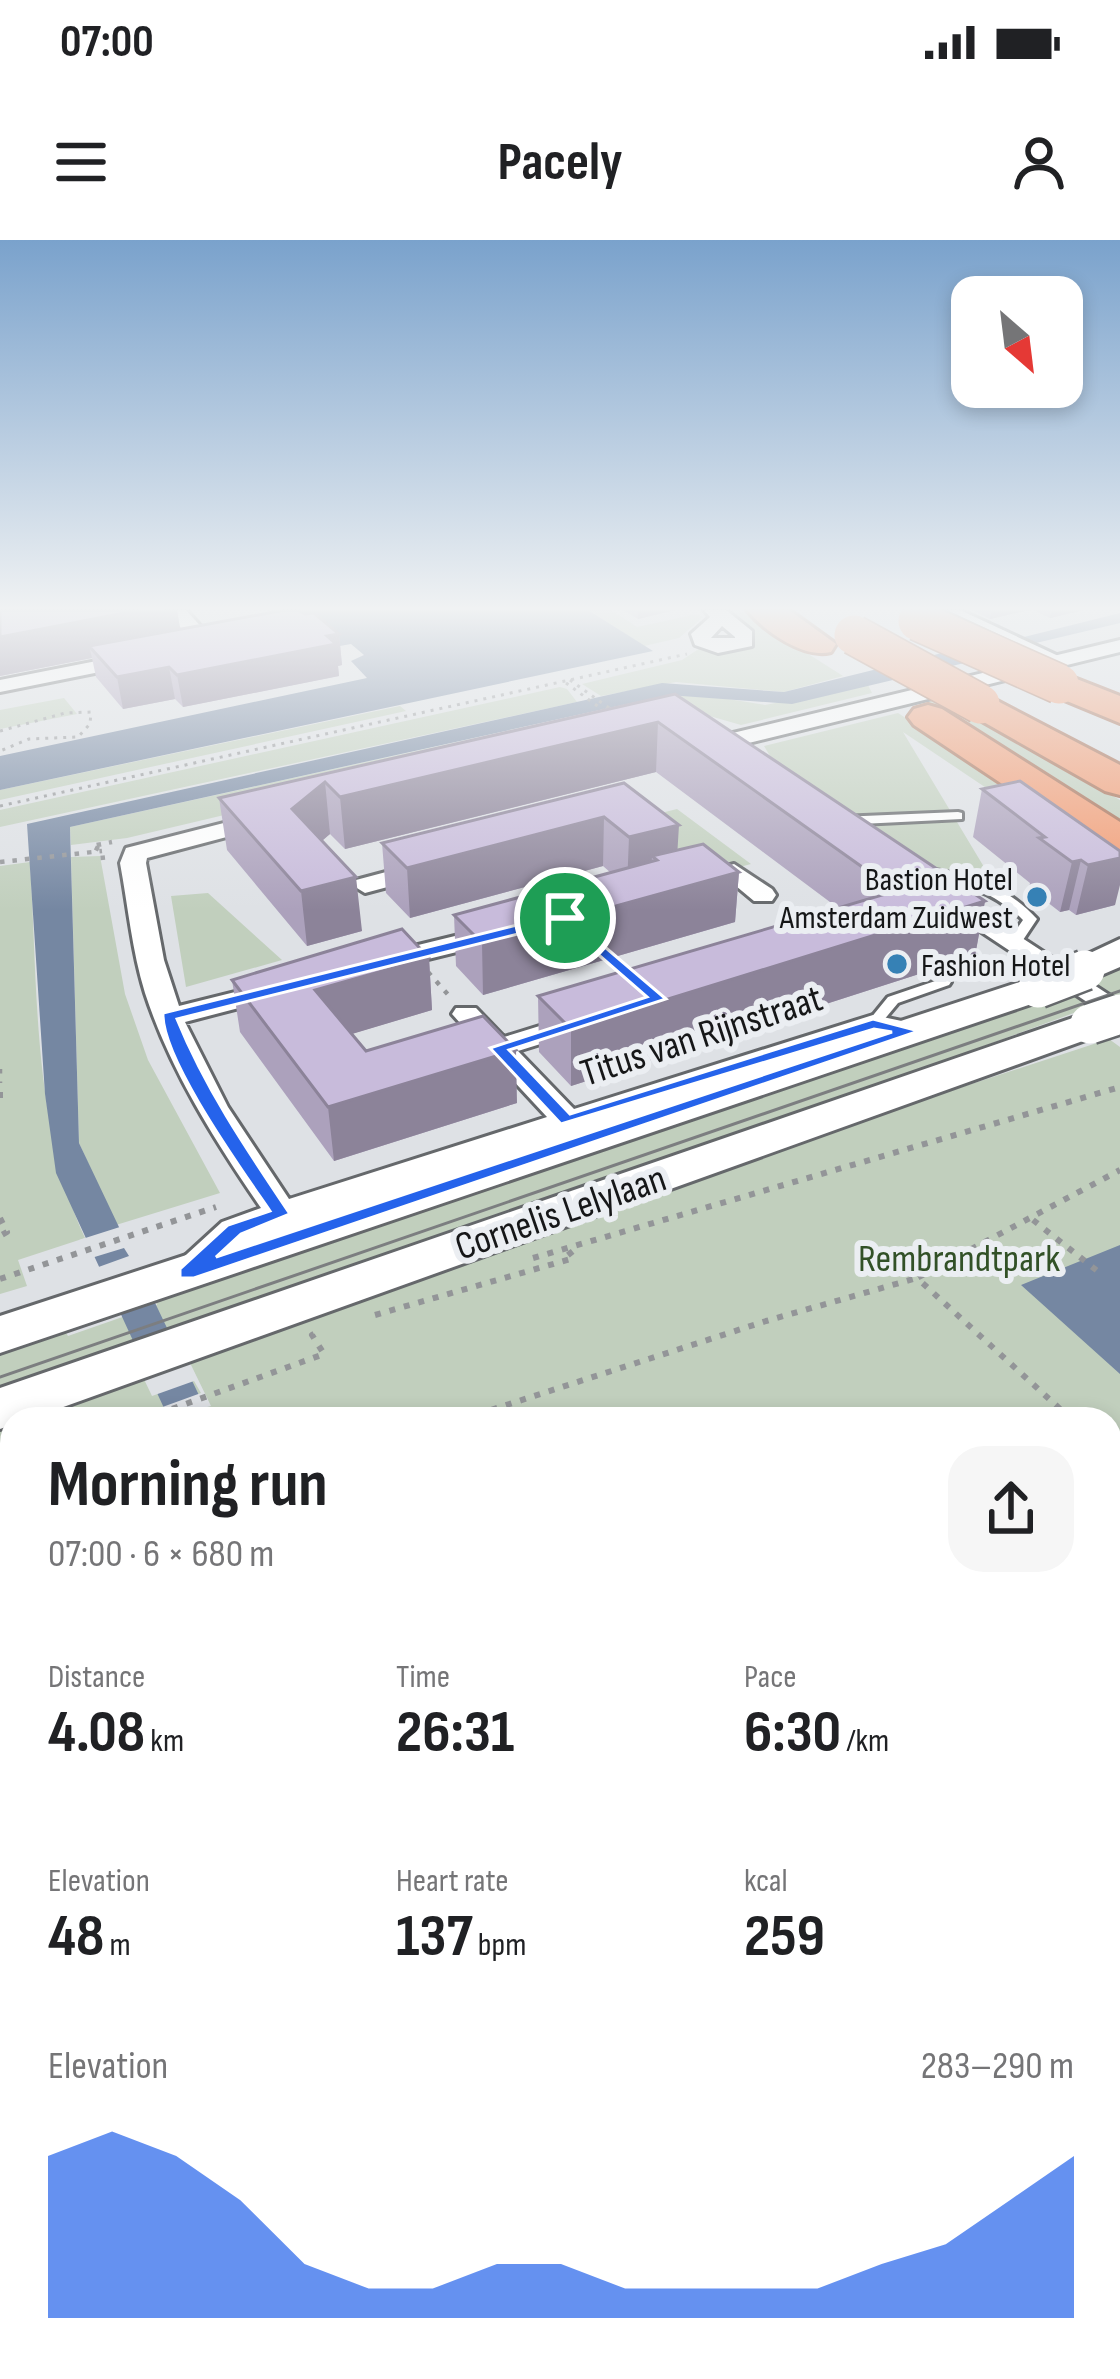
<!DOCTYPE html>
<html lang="en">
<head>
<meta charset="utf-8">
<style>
  :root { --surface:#fff; --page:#f6f6f6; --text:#202124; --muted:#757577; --accent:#2563eb }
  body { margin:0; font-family:"Sofia Sans Condensed",sans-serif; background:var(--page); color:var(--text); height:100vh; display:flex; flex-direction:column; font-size:45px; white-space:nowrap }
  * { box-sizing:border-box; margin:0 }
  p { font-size:39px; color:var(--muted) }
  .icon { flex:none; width:66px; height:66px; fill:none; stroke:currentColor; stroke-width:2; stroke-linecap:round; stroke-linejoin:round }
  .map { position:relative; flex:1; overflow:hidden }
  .drawer { position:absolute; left:0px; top:1167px; width:1122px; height:972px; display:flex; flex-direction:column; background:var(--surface); border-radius:36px 36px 0 0; box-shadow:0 6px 18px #0003 }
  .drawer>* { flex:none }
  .needle { width:78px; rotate:152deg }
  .tools { position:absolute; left:951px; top:36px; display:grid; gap:24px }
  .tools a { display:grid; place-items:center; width:132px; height:132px; border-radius:24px; background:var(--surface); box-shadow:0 6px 18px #0003; font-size:60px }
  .pin { position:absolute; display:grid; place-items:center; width:102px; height:102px; color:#fff; margin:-51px; border:6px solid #fff; border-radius:50%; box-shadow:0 3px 12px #0007 }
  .round { display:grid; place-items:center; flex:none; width:126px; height:126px; border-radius:36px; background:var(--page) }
  .head { display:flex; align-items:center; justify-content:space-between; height:204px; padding:0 48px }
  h1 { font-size:66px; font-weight:700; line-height:90px }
  .stats { display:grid; grid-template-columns:repeat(3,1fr); gap:18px; height:204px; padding:12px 48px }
  .stats div { display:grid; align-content:center }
  .stats b { font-size:60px; font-weight:700 }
  .stats small { font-size:33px; font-weight:400 }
  .stats p { font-size:33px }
  .chart { height:336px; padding:24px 48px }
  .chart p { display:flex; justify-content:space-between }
  .chart svg { width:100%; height:216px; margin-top:12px; fill:var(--accent); opacity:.7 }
  .status { display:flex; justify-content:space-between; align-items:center; height:84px; padding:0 60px; background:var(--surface); direction:ltr }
  .status svg { height:33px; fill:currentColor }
  header { display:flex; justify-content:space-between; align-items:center; height:156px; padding:0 48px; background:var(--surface); font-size:54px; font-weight:700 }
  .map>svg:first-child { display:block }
  .green { fill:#c1cfbd }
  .water { fill:#7587a2 }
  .pier { fill:#dee1e5 }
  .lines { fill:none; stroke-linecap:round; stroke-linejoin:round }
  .canal { fill:#7587a2; fill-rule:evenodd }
  .lane-casing { stroke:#65686b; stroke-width:6 }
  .street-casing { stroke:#65686b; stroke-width:6 }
  .secondary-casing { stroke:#65686b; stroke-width:6 }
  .highway-casing { stroke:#a66d52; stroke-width:6 }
  .path-far4 { stroke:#939598; stroke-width:3; stroke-dasharray:3 6; stroke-linecap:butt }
  .path-far3 { stroke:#939598; stroke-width:4.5; stroke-dasharray:4.5 8; stroke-linecap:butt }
  .path-far2 { stroke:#939598; stroke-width:6; stroke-dasharray:6 9; stroke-linecap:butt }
  .path-far1 { stroke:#939598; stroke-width:8; stroke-dasharray:8 10; stroke-linecap:butt }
  .path { stroke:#939598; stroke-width:9; stroke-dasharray:9 14; stroke-linecap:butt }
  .lane { fill:#fff; fill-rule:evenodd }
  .street { fill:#fff; fill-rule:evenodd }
  .secondary { fill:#fff; fill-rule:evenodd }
  .highway { fill:#f39b72; fill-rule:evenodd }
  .tram { stroke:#7c7e80; stroke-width:3 }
  .secondary-bridge-casing { stroke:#65686b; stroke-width:44; stroke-linecap:butt }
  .highway-bridge-casing { stroke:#a66d52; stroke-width:42; stroke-linecap:butt }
  .secondary-bridge { stroke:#fff; stroke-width:39 }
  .highway-bridge { stroke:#f39b72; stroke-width:39 }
  .wall { fill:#aca1bc }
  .shaded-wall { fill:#8c8399 }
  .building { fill:#c8bbdb; stroke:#8c8399; stroke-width:3 }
  .route { fill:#2563eb; stroke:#fff; stroke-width:3; fill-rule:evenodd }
  .poi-dot { fill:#3681b5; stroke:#ebeef2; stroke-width:4.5 }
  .labels { text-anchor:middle; stroke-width:12; stroke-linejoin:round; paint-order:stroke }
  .far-poi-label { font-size:33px; fill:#161718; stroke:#ebeef2; text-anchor:end }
  .street-label { font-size:39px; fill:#161718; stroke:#ebeef2 }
  .park-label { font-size:39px; fill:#325127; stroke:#ebeef2 }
</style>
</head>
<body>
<div class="status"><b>07:00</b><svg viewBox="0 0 49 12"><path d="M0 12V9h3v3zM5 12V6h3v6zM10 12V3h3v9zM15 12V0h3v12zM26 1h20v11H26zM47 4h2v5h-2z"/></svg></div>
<header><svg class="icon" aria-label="menu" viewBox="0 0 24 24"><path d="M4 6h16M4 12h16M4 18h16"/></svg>Pacely<svg class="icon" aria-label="person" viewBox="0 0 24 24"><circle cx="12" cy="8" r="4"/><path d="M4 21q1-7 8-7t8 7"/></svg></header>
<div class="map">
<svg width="1120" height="2139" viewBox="0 0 1120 2139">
  <rect width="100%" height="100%" fill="#dee1e5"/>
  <path class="green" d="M589,370H611L637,387L697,374L703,377L679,398L644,406Z
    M721,370H739L843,436L784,452L676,442L601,456L582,444L682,420L703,406L754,401V395Z
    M868,445L872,453L741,485L654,460L697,454L765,465Z
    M560,447L567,449L577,462L0,587V570Z
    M937,457L1120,560V587L923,460Z
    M64,458L77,474L0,489V470Z
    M400,466L406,471L0,560V550Z
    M594,472L614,483L127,598L71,605L70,587Z
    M898,473L1045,569L1120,638L903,492L993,642L935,629L773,521L764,506Z
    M677,569L751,624L709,635L637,579Z
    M100,616L125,754L148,820L220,953L116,985L79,903L71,617Z
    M30,622C38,747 32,883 85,998L18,1020L27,1046L0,1054V626Z
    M208,653L282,720L186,747L171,656Z
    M1120,724V756L693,913L83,1119L0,1154V1111L64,1090L68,1096L157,1065L155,1058L1104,734Z
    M1109,799L1120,807V2139H288L283,2127H1110V1179H12V1391L0,1358V1177L736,921Z"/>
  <path class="water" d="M289,370H588L653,411L0,550V516L367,438L351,421L364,415L351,404L334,407Z
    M1007,397L1028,408L792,464L668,455L70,587L79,903L206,1170L215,1179H169L56,933L45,854L27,584L662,443L784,452Z
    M1120,1005V1134L1021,1045Z
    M0,1376L12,1412V2127H194L201,2135L208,2127H283L288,2139H0Z
    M1110,1840L1120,1843V2036L1110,2026Z"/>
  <path class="pier" d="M123,986L157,1056L112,1071L93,1029L129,1016L124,1008L88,1019L79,1000Z
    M175,1092L211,1166L162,1179L157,1169L201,1153L194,1141L152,1156L129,1108Z"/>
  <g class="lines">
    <path class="canal" d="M1120,373V383L981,416L972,410Z"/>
    <defs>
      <path id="lane" d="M947,370H960L1067,420L1058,422Z
        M958,572L962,573V579L840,585L834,581L840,577Z
        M922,629C967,632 1006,645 1037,679L1019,706H1009L1007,703L1023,680C991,649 959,642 917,636V630Z
        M944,738L951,742L949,745L898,763L878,787H868L866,784L888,757Z"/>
      <path id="street" d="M165,370H186L214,401V409L0,452V440L193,402Z
        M704,370H726L752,391V406L718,413L695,405L691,394L710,377ZM722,386L735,397V398H711Z
        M1120,400V412L720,510L709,503L712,498Z
        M267,572L276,574V584L147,618L146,623L164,720L179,766L279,741L293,749L289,755L185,782L228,867L289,959L547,877L493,819L466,827L455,824L451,818L455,812L479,804L452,774L456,768H476L504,797L585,772L595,775L600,781L595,787L518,811L574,869L873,775L921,785L926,791L911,800L875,793L293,981L246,998L199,1041H175L169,1033L175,1025L222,982L261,968C215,901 170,830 145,753C132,711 128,666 120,623L126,608Z
        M431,620L440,623L444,628L440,633L365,653L352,645L356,640Z
        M734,624L772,649L776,655L772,661H754L730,641L693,651L680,643L684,638Z
        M944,647L1120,762V784L935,661L931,655Z
        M500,685L510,687L513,693L510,699L379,731L365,723L369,717Z
        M0,1291L12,1294V1356L0,1352Z
        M725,2127H794L799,2139H730Z"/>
      <path id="secondary" d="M1120,699V727L1085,742L1071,738L1065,730L1071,722Z
        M1038,736L1052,739L1058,748L1052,757L0,1113V1076Z
        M1090,772L1105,775L1111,784L1105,793L30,1179H12V1185L0,1189V1148Z"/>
      <path id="highway" d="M747,370H789L836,404L831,412C804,419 764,391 747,370Z
        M1059,432L1120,456V483L1045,452L1040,444L1045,436Z
        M980,452L1120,525V555L1105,551L966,472L960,464L966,456Z
        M928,465L942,469L1120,582V616L1104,612L914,485L908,477L914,469Z"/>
    </defs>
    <use href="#lane" class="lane-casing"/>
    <use href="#street" class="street-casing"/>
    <use href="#secondary" class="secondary-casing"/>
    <use href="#highway" class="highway-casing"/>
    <path class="path-far4" d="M570,440L616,473
      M566,443L607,473
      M0,491L65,473L91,472L90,484L78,497L29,499L0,511
      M0,566L687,414"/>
    <path class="path-far3" d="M103,620L102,611L92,606L112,602
      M0,622L102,611
      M609,714L621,725
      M428,732L451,758
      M0,829V843"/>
    <path class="path-far2" d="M0,852V866
      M0,978L7,992L0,996
      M1033,980L1100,1033
      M533,1018L1120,847
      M0,1039L216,967
      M375,1075L574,1018L566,1008
      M144,1179L324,1114L312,1095L316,1093
      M463,1179L766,1081L917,1038
      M1071,1179L917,1038L1120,930"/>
    <path class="path-far1" d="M1110,1214L1120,1224
      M0,1230L12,1226
      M1110,1257L1120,1255"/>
    <path class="path" d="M360,2127L365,2139
      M867,2127L878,2139
      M141,2139L162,2127"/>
    <use href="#lane" class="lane"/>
    <use href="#street" class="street"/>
    <use href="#secondary" class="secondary"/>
    <use href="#highway" class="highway"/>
    <path class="tram" d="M0,1137L1120,751"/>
    <defs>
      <path id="secondary-bridge" d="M1038,748L1085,730
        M1090,784L1120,774"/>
      <path id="highway-bridge" d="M918,381L1059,444
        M854,395L980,464"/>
    </defs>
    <use href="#secondary-bridge" class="secondary-bridge-casing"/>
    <use href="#highway-bridge" class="highway-bridge-casing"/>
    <use href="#secondary-bridge" class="secondary-bridge"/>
    <use href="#highway-bridge" class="highway-bridge"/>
  </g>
  <path class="wall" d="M0,370H177L180,389L339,394L342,425L338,426L339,436L183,467L175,459L123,469L96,437L92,418L0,436Z
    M623,370H675L638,379Z
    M972,370H1029L990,379Z
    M1033,370H1084L1050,378Z
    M675,454L985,661L975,716L571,846L539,812L538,756L838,668L656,532L345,609L330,594L322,600L362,691L307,706L227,610L219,558Z
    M624,543L677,610L739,632L735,682L483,755L456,726L454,675L611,633L603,626L410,678L386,653L382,603Z
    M982,549L1120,611L1115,665L1076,675L1069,670L1060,672L1029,648L1030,643L973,597Z
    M429,718L432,770L351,794L366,811L517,863L334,921L240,792L232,740Z"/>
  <path class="shaded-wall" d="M140,370H177L182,400L89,406L92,418L0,436V397Z
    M638,370H675L638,379Z
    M992,370H1029L990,379Z
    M1052,370H1084L1050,378Z
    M339,394L342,425L338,426L339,436L183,467L177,435Z
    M169,427L175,459L123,469L117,437Z
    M658,482L656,532L345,609L340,557Z
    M325,542L330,594L299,621L292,569Z
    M604,577L603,626L410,678L407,628Z
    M679,585L676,634L652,616L651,641L627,647L629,597Z
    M1120,618V645L1115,665L1076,675L1088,625Z
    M1081,620L1069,670L1060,672L1072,622Z
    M739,632L735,682L483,755L482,703Z
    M356,637L362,691L307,706L301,651Z
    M985,661L975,716L571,846V789Z
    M429,718L432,770L322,803L315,750Z
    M516,810L517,863L334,921L328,867Z"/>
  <path class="building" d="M0,370H140L0,397Z
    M285,370H298L305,374L314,373L339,394L327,396L336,404L177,435L169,427L117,437L89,406Z
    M675,454L985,661L571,789L538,756L896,651L658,482L340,557L325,542L292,569L356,637L301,651L219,558Z
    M1020,541L1120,611V618L1088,625L1081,620L1072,622L1039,598L1045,597L982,549Z
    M624,543L679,585L629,597L604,577L407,628L382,603Z
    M703,604L739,632L482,703L454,675L657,620L652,616Z
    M402,689L429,718L315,750L366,811L483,776L516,810L328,867L232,740Z"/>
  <linearGradient id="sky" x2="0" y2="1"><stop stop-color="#7aa2cc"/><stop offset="0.55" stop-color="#f0f2f3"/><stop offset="1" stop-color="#f0f2f3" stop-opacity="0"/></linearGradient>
  <rect width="1120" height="670" fill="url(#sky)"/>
  <path class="route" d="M565,673L666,759L509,810L570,874L873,779L919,791L194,1038H180V1029L228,985L270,971C242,930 161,818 163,773ZM562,683L647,757L490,808L561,884L874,789L892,792L216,1017L241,994L290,974C247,910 206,850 177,779Z"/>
  <g class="poi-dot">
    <circle cx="1037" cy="657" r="12"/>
    <circle cx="897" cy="724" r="12"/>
  </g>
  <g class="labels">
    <g class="far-poi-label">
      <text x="1013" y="650">Bastion Hotel<tspan x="1013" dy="38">Amsterdam Zuidwest</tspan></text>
      <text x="921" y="736" text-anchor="start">Fashion Hotel</text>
    </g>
    <g class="street-label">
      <text transform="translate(701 794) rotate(-18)" y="14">Titus van Rijnstraat</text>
      <text transform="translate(560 971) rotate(-19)" y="14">Cornelis Lelylaan</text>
    </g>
    <g class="park-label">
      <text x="959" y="1031">Rembrandtpark</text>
    </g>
  </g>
</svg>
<div class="tools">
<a><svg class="needle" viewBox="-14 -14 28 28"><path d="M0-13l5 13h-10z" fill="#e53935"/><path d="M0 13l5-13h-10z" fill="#757577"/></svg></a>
</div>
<div class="pin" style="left:565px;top:678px;background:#1e9e55"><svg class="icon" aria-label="arrive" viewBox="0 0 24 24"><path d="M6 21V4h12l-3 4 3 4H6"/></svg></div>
<section class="drawer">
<div class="head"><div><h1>Morning run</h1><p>07:00 · 6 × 680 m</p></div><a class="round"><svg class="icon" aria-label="share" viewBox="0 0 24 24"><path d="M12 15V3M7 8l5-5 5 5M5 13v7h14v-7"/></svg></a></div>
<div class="stats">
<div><p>Distance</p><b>4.08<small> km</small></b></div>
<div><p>Time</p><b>26:31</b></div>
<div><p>Pace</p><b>6:30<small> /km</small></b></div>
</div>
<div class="stats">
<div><p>Elevation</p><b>48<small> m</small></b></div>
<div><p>Heart rate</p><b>137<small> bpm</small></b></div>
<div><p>kcal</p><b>259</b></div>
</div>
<div class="chart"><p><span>Elevation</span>283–290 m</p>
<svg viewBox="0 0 160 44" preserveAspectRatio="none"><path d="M0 44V11L10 6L20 11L30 20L40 33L50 38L60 38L70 33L80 33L90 38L100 38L110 38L120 38L130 33L140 29L150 20L160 11V44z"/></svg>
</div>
</section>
</div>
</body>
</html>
